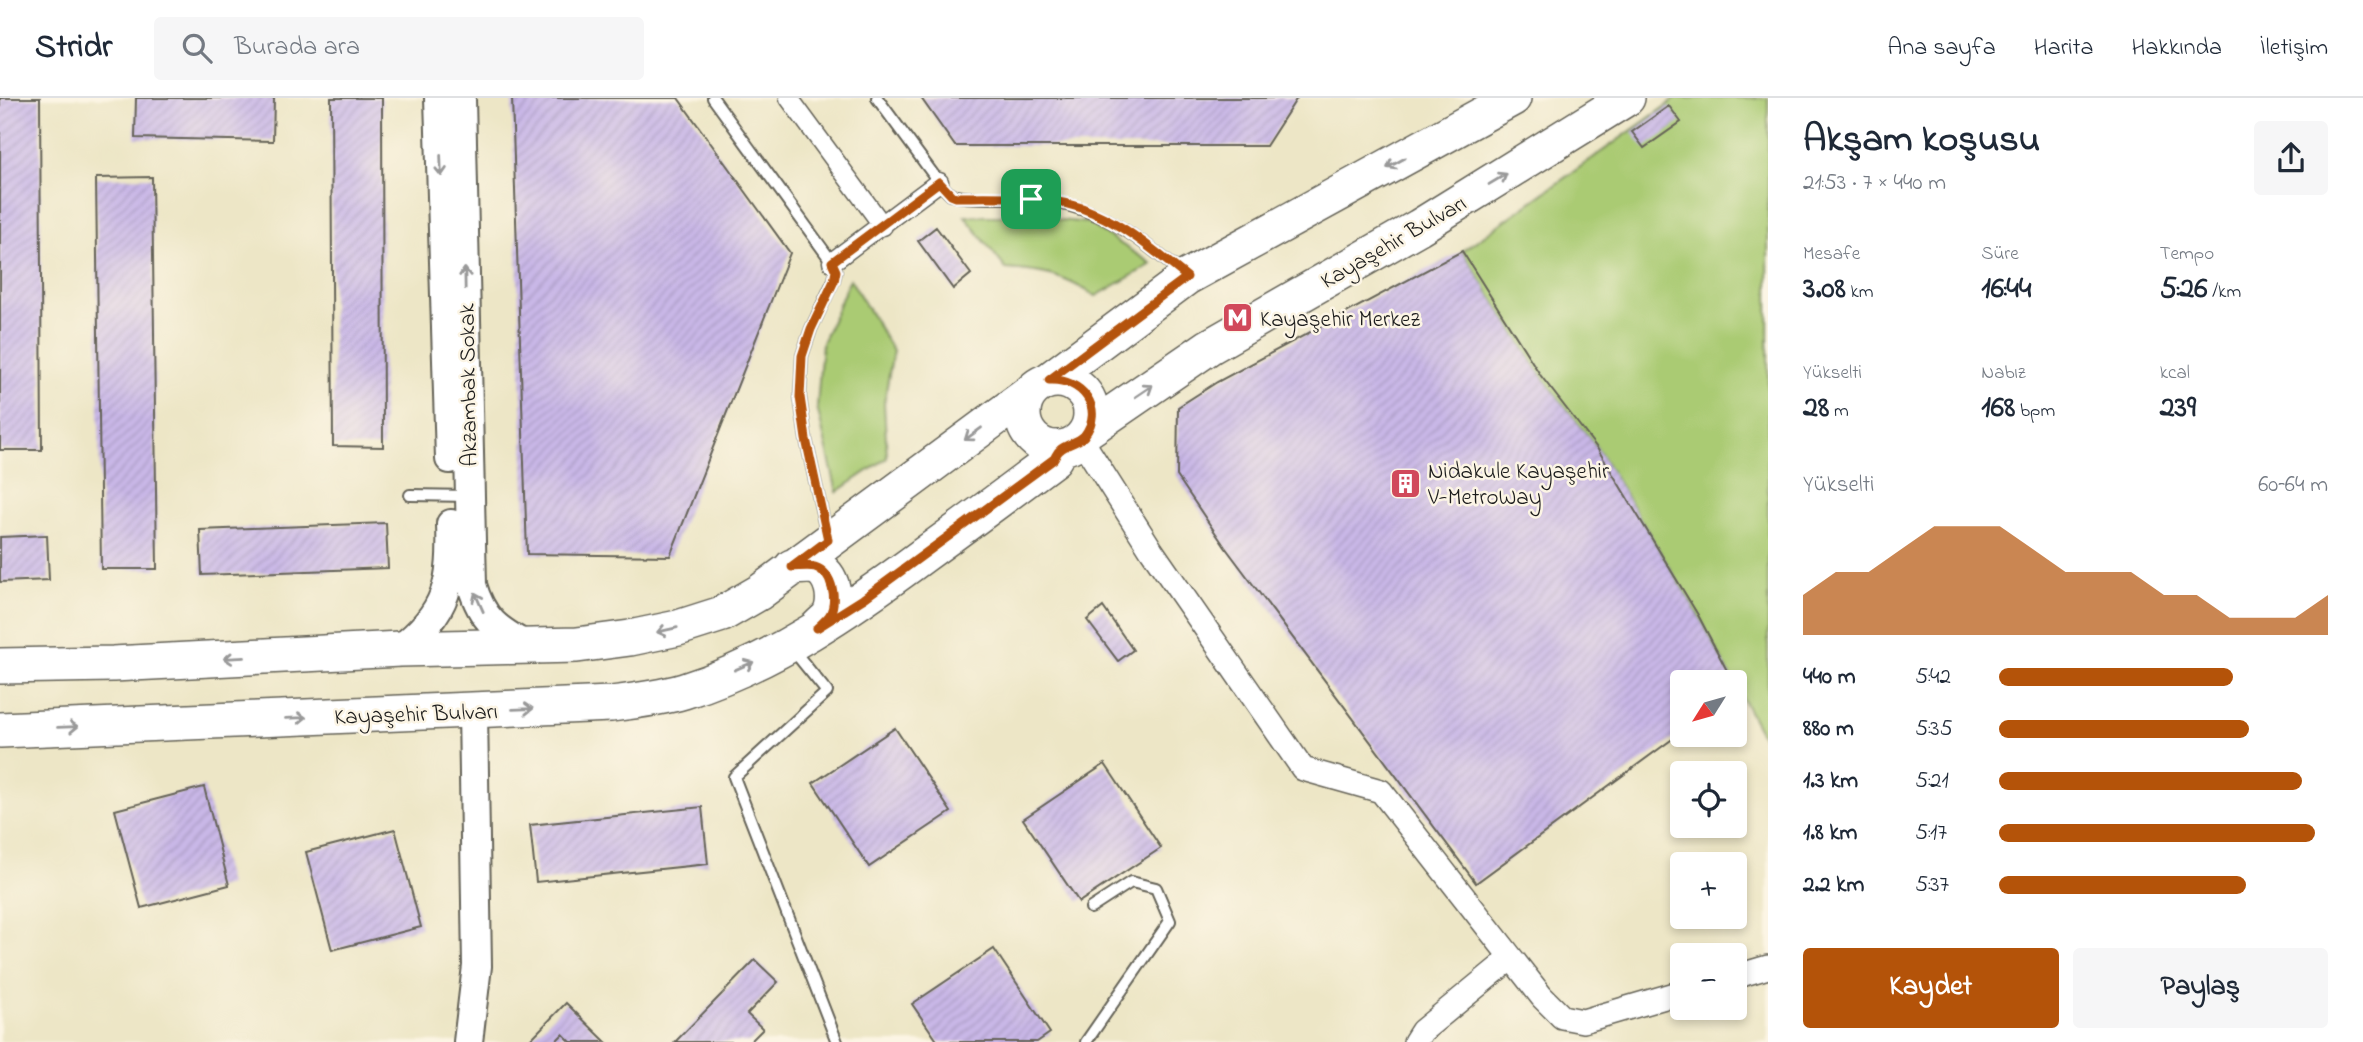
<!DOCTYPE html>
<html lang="tr">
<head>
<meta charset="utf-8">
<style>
  :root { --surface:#fff; --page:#f6f6f7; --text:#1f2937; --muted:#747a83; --line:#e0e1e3; --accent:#b45309 }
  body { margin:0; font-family:"Indie Flower",sans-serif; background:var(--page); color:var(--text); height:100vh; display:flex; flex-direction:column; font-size:26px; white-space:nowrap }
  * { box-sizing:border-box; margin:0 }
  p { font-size:23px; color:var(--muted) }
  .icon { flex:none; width:38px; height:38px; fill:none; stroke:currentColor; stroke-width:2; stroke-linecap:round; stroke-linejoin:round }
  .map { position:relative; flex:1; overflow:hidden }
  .panel { display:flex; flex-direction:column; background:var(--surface); width:595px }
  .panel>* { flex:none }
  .needle { width:46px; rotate:233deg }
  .fabs { position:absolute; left:1670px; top:572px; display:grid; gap:14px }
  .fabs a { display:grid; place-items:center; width:77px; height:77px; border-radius:7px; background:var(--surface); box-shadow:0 4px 10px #0003; font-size:35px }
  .pin { position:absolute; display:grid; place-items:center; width:60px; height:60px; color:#fff; margin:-30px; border-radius:14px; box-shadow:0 4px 10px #0006 }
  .round { display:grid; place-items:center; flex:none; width:74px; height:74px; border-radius:7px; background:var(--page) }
  .overview { display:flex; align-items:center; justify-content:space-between; height:119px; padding:0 35px }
  h1 { font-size:38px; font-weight:800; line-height:52px }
  .figures { display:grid; grid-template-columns:repeat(3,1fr); gap:10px; height:119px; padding:7px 35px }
  .figures div { display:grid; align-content:center }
  .figures b { font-size:30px; font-weight:800 }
  .figures small { font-size:19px; font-weight:400 }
  .figures p { font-size:19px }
  .chart { height:196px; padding:14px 35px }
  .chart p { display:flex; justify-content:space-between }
  .chart svg { width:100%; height:126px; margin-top:7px; fill:var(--accent); opacity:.7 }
  .action { display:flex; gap:14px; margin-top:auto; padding:14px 35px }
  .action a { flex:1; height:80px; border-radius:7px; background:var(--accent); color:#fff; font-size:28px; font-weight:800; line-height:80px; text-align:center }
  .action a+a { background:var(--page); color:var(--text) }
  ul { padding:0 35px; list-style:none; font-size:23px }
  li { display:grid; grid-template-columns:112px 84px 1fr; align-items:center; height:52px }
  li i { height:18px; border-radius:9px; background:var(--accent) }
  header { display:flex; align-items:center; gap:42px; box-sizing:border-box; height:98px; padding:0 35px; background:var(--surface); border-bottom:2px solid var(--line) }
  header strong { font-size:33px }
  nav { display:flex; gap:38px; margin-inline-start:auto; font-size:24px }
  .search { width:490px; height:63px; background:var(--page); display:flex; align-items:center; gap:18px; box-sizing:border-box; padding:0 24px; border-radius:7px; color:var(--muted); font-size:26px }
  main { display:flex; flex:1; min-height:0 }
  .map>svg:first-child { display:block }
  .green { fill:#aacb73; stroke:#637448; stroke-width:2 }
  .building { fill:url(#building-hatch) }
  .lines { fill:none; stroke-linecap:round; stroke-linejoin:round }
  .service-casing { stroke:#656358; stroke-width:14 }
  .pedestrian-casing { stroke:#656358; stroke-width:21 }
  .minor-casing { stroke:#656358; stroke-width:26 }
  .tertiary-casing { stroke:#656358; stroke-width:32 }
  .primary-casing { stroke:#656358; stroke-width:38 }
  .service { stroke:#fff; stroke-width:10 }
  .pedestrian { stroke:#fff; stroke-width:18 }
  .minor { stroke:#fff; stroke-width:23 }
  .tertiary { stroke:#fff; stroke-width:28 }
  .primary { stroke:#fff; stroke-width:35 }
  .oneway { stroke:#999 }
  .route-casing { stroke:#fff; stroke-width:14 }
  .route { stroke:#b45309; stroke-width:9 }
  .labels { text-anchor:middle; stroke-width:5; stroke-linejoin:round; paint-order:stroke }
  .street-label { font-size:23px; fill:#1c1c1c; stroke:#fcf5e5 }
  .poi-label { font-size:23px; fill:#1c1c1c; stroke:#fcf5e5; text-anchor:start }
</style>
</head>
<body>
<header>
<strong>Stridr</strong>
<div class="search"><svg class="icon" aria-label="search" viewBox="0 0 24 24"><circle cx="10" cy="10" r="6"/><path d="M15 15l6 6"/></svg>Burada ara</div>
<nav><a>Ana sayfa</a><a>Harita</a><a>Hakkında</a><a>İletişim</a></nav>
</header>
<main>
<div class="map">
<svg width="1768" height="944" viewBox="0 0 1768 944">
  <defs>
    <pattern id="building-hatch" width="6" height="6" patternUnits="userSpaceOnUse" patternTransform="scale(1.75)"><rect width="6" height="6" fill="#c9b7e7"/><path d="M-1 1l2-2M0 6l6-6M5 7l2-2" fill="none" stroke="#ac9dc6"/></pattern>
  </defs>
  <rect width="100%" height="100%" fill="#fcf5e5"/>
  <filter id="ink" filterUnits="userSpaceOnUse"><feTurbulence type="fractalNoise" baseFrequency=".0143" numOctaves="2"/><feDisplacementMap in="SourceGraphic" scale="14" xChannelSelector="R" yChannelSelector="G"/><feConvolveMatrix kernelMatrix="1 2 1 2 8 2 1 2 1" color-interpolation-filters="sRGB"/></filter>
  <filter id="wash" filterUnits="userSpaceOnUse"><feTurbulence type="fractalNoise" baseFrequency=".00686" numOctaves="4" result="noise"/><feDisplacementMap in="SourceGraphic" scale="28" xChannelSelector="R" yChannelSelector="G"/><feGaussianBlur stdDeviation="1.57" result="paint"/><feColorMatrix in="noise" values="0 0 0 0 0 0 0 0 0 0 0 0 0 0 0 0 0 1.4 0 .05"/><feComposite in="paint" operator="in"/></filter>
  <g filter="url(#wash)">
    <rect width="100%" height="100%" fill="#ede6c6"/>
    <path class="green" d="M1677,0H1768V649L1698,517L1597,350L1541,278L1462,153Z
      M965,118H1023L1088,125L1152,166L1096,198C1061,177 1046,174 1006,171Z
      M850,181L893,253L884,305L887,360L837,394L817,309L822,245Z"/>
    <g id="blocks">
      <path class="building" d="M0,0H40L42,352H0Z
        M136,0H274L273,43L135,40Z
        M331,0H382L383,349L333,348Z
        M512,0H678L790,155L670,458L527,456Z
        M921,0H1297L1266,48H955Z
        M1669,8L1681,24L1644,50L1632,34Z
        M152,79L157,471H101L96,80Z
        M936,129L971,176L953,191L918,143Z
        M1462,153L1541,278L1597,350L1698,517L1733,584H1682V634L1476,785L1225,449L1177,378L1178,309L1217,284Z
        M386,425L388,470L202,477L200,432Z
        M47,437L49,482L0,484V439Z
        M1103,509L1133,552L1118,563L1087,522Z
        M895,630L951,714L869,769L813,685Z
        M1105,666L1161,750L1079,804L1023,721Z
        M204,689L229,787L141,810L115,712Z
        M702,709L708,766L536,784L530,727Z
        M395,731L421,829L332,852L306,754Z
        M994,851L1050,935L1037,944H938L912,906Z
        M755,862L778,884L747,916L763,931L750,944H675Z
        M566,905L606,944H571L563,936L555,944H528Z"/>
    </g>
  </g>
  <g filter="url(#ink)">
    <use href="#blocks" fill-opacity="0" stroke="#656358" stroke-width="2"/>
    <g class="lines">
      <defs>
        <path id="service" d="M713,0L832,164L836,173L834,182L811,231L802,258L800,299L806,341L827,438
          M877,0L941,87L951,97C977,103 1005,98 1031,101C1099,107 1132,135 1182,175
          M410,397L470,398
          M793,552L827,594L734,679L837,944
          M1086,944L1170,823L1156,790L1131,784L1091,810"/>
        <path id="pedestrian" d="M789,0L883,128
          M832,164L939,84"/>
        <path id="minor" d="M1081,341L1152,453L1303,671L1381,693L1542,899L1562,919L1583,923L1682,894
          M1734,879L1768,869
          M1415,944L1422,933L1511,860"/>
        <path id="tertiary" d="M439,0L450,361
          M461,0L472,487C482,522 497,532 528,549
          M400,551C448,514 453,484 451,426
          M468,944L477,868L473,613"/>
        <path id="primary" d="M1023 316a34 34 0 1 1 68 0a34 34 0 1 1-68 0Z
          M1049,282L1187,179L1513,0
          M1088,332L1209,249L1419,129L1627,0
          M792,469C799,469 808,467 815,469C833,474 838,504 829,518C826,522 820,526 817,530
          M0,568L113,566L400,551L577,547L630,540L678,530L722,516L760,494L1028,296
          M0,632L611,606C636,603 660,600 684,593C773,565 851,511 925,456C968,425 1011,393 1054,361L1060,351"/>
      </defs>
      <use href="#service" class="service-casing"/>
      <use href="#pedestrian" class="pedestrian-casing"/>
      <use href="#minor" class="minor-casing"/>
      <use href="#tertiary" class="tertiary-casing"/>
      <use href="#primary" class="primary-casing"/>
      <use href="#service" class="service"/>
      <use href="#pedestrian" class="pedestrian"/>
      <use href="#minor" class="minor"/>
      <use href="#tertiary" class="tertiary"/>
      <use href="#primary" class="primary"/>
    </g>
    <defs><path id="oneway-shaft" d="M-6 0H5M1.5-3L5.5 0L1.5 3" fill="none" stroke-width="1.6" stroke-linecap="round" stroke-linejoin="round" transform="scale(1.75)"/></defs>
    <g class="oneway">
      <use href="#oneway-shaft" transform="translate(1396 65) rotate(151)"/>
      <use href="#oneway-shaft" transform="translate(441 68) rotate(88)"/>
      <use href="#oneway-shaft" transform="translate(1498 81) rotate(-31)"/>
      <use href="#oneway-shaft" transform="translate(465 180) rotate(-91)"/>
      <use href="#oneway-shaft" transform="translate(1144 293) rotate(-34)"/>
      <use href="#oneway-shaft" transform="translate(973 336) rotate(144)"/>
      <use href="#oneway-shaft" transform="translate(479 504) rotate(-114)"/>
      <use href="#oneway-shaft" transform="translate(667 532) rotate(167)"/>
      <use href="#oneway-shaft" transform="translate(234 560) rotate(177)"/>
      <use href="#oneway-shaft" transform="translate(744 568) rotate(-23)"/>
      <use href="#oneway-shaft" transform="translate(523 611) rotate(-2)"/>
      <use href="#oneway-shaft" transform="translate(296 620) rotate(-2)"/>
      <use href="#oneway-shaft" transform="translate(68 629) rotate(-2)"/>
    </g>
  </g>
  <g class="lines" filter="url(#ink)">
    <defs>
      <path id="route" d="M939,84L951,97L956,99C1001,99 1053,96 1094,115C1129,130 1158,156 1187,179L1049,282C1081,280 1106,310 1084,338C1077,345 1066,346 1060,352C1057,354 1056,358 1054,361L863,501L817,530C821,526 826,522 829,518C838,504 833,474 815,469C808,467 799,469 792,469L828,442L806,341L800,299L802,258L811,231L834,183L836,173L832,164Z"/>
    </defs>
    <use href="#route" class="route-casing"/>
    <use href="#route" class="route"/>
  </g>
  <defs>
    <symbol id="metro-square" viewBox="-11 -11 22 22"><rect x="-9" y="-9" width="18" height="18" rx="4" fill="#d1495b" stroke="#fcf5e5"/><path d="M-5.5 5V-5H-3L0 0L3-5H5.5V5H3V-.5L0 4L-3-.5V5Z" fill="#fff"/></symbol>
    <symbol id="building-square" viewBox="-11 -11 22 22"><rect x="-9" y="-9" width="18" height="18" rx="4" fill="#d1495b" stroke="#fcf5e5"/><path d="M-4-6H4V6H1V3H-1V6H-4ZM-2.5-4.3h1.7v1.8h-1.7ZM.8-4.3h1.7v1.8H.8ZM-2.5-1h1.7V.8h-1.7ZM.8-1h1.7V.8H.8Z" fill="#fff"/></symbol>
  </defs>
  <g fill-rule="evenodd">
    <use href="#metro-square" x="1220" y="202" width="35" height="35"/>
    <use href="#building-square" x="1388" y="368" width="35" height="35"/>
  </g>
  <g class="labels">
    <g class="street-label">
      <text transform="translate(1393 143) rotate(-30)" y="8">Kayaşehir Bulvarı</text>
      <text transform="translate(467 287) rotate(-91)" y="8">Akzambak Sokak</text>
      <text transform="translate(416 615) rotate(-2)" y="8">Kayaşehir Bulvarı</text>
    </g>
    <g class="poi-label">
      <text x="1260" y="228">Kayaşehir Merkez</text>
      <text x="1428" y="380">Nidakule Kayaşehir<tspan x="1428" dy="26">V-MetroWay</tspan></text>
    </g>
  </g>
</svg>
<div class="fabs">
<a><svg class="needle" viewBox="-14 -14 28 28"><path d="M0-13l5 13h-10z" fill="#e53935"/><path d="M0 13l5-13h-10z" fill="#747a83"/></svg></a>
<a><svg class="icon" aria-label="locate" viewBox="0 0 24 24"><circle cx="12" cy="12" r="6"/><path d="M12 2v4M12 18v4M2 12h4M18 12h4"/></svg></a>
<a>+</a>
<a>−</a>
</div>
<div class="pin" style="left:1031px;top:101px;background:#1e9e55"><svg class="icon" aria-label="arrive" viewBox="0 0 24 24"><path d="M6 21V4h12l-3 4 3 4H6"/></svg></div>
</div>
<section class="panel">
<div class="overview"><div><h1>Akşam koşusu</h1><p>21:53 · 7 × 440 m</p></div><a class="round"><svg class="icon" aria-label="share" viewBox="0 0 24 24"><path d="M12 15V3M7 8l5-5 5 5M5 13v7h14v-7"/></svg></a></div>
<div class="figures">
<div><p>Mesafe</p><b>3.08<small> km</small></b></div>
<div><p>Süre</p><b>16:44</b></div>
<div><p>Tempo</p><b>5:26<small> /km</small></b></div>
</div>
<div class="figures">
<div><p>Yükselti</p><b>28<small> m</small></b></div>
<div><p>Nabız</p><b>168<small> bpm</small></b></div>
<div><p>kcal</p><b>239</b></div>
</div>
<div class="chart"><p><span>Yükselti</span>60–64 m</p>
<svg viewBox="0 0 160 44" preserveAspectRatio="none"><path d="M0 44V30L10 22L20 22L30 14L40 6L50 6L60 6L70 14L80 22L90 22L100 22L110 30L120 30L130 38L140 38L150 38L160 30V44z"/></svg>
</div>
<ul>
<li><b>440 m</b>5:42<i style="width:71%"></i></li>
<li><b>880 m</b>5:35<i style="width:76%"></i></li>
<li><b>1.3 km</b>5:21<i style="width:92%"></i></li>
<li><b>1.8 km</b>5:17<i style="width:96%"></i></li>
<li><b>2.2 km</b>5:37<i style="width:75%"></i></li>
</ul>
<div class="action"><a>Kaydet</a><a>Paylaş</a></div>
</section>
</main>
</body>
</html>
